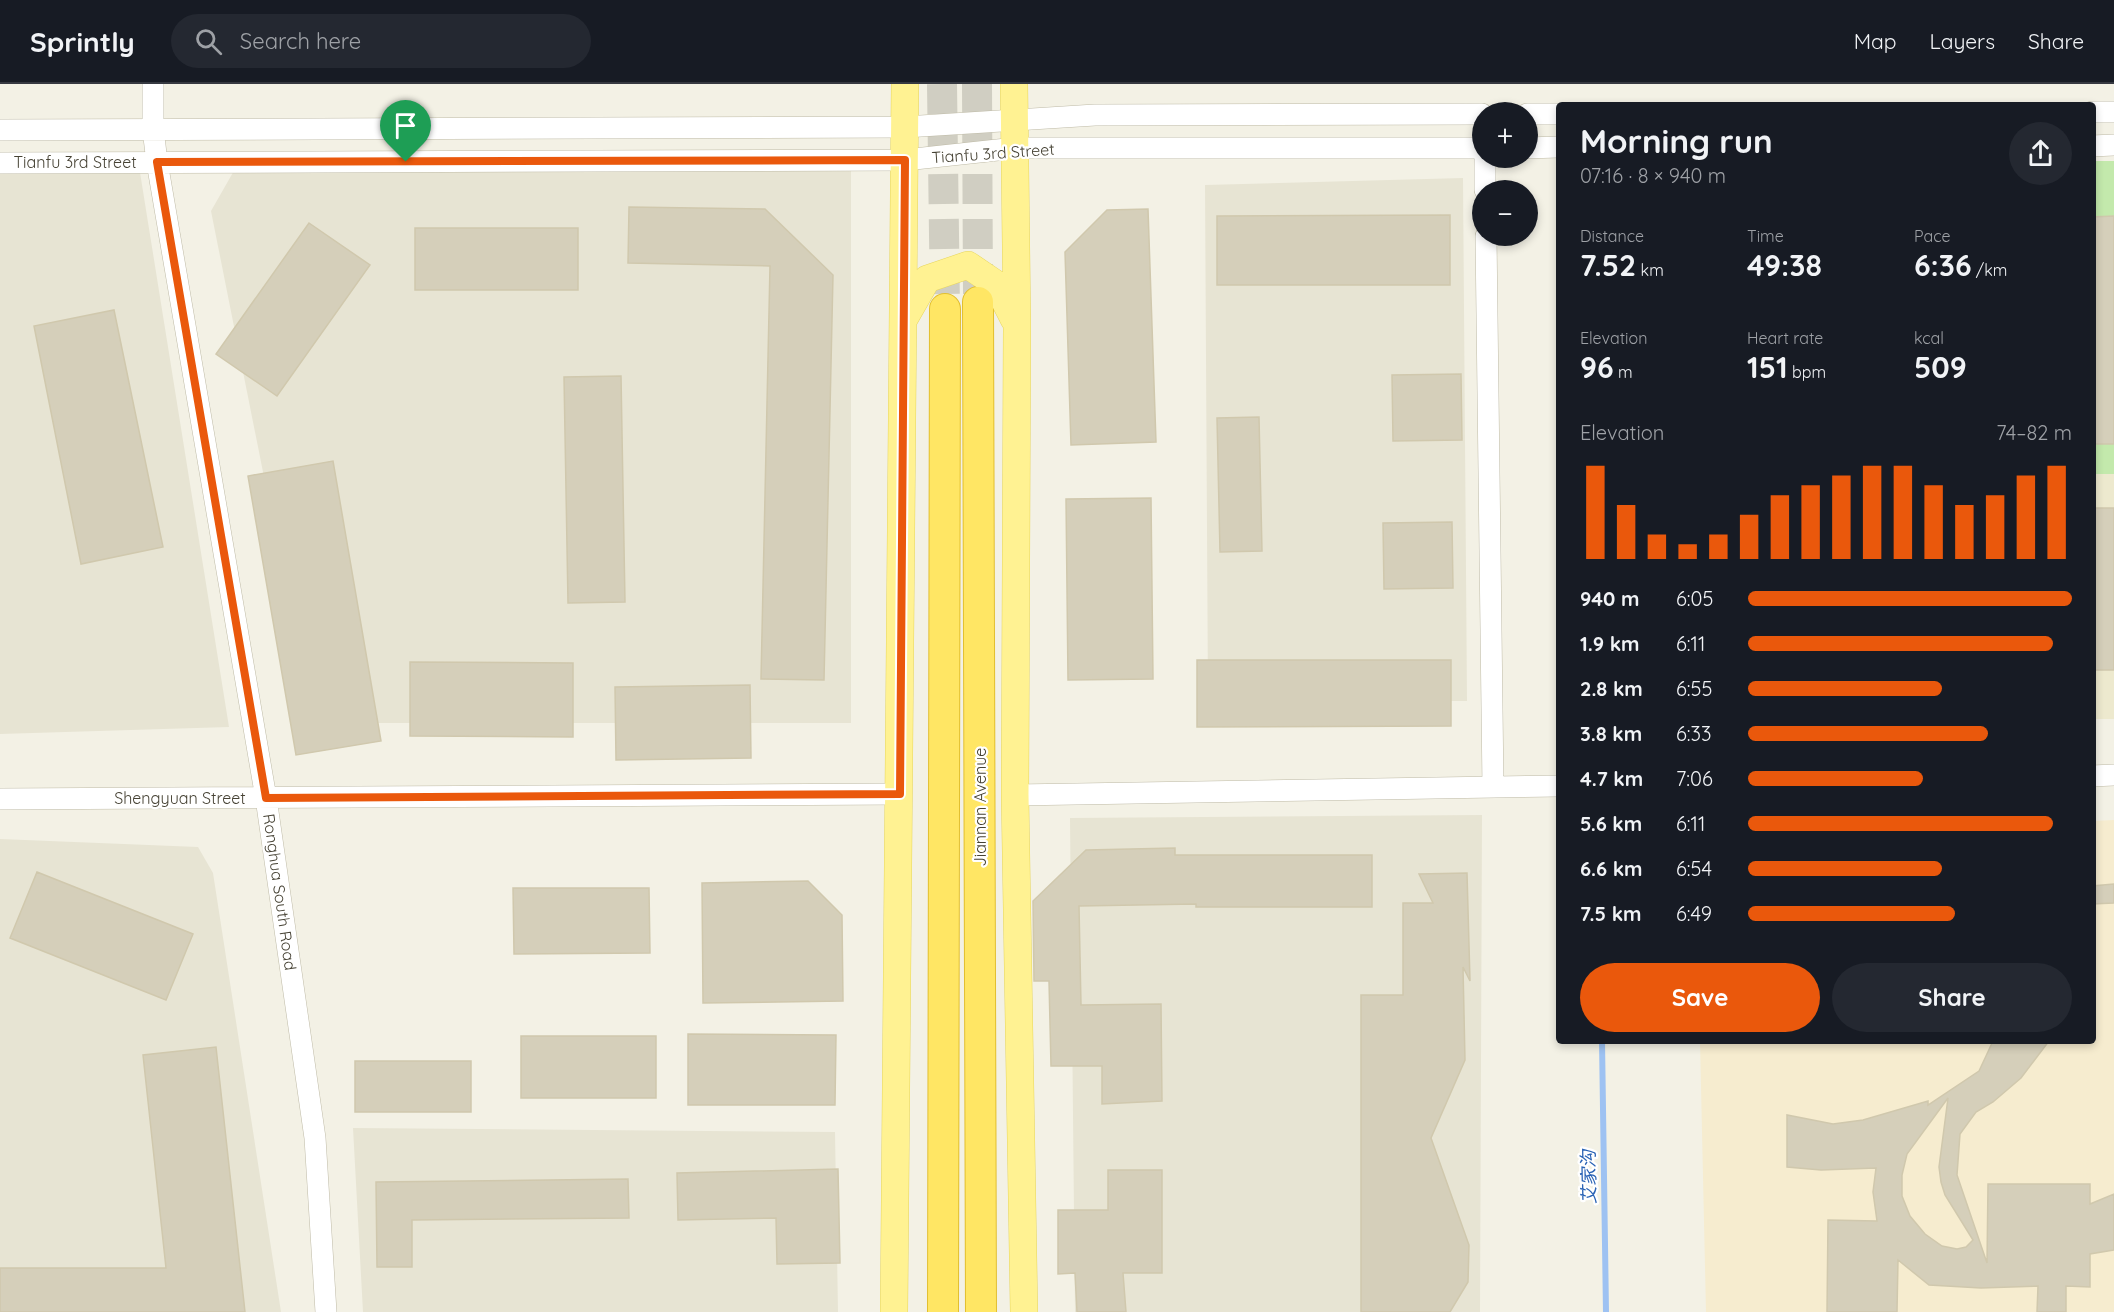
<!DOCTYPE html>
<html lang="en">
<head>
<meta charset="utf-8">
<style>
  :root { --surface:#171b24; --page:#242831; --text:#f1f3f6; --muted:#9ea1a6; --line:#363941; --accent:#ea580c }
  body { margin:0; font-family:Quicksand,"Noto Sans SC",sans-serif; background:var(--page); color:var(--text); height:100vh; display:flex; flex-direction:column; font-size:22px; white-space:nowrap }
  * { box-sizing:border-box; margin:0 }
  p { font-size:20px; color:var(--muted) }
  .icon { flex:none; width:33px; height:33px; fill:none; stroke:currentColor; stroke-width:2; stroke-linecap:round; stroke-linejoin:round }
  .map { position:relative; flex:1; overflow:hidden }
  .details { position:absolute; left:1556px; top:18px; width:540px; height:942px; display:flex; flex-direction:column; background:var(--surface); border-radius:6px; box-shadow:0 3px 9px #0003 }
  .details>* { flex:none }
  .fabs { position:absolute; left:1472px; top:18px; display:grid; gap:12px }
  .fabs a { display:grid; place-items:center; width:66px; height:66px; border-radius:50%; background:var(--surface); box-shadow:0 3px 9px #0003; font-size:30px }
  .pin { position:absolute; display:grid; place-items:center; width:51px; height:51px; color:#fff; margin:-62px -26px; border-radius:50% 50% 50% 0; rotate:-45deg; box-shadow:0 0 6px #0007 }
  .pin .icon { rotate:45deg }
  .round { display:grid; place-items:center; flex:none; width:63px; height:63px; border-radius:32px; background:var(--page) }
  .summary { display:flex; align-items:center; justify-content:space-between; height:102px; padding:0 24px }
  h1 { font-size:33px; font-weight:700; line-height:45px }
  .figures { display:grid; grid-template-columns:repeat(3,1fr); gap:9px; height:102px; padding:6px 24px }
  .figures div { display:grid; align-content:center }
  .figures b { font-size:30px; font-weight:700 }
  .figures small { font-size:16px; font-weight:400 }
  .figures p { font-size:16px }
  .chart { height:168px; padding:12px 24px }
  .chart p { display:flex; justify-content:space-between }
  .chart svg { width:100%; height:108px; margin-top:6px; stroke:var(--accent); stroke-width:6 }
  .action { display:flex; gap:12px; margin-top:auto; padding:12px 24px }
  .action a { flex:1; height:69px; border-radius:36px; background:var(--accent); color:#fff; font-size:24px; font-weight:700; line-height:69px; text-align:center }
  .action a+a { background:var(--page); color:var(--text) }
  ul { padding:0 24px; list-style:none; font-size:20px }
  li { display:grid; grid-template-columns:96px 72px 1fr; align-items:center; height:45px }
  li i { height:15px; border-radius:8px; background:var(--accent) }
  header { display:flex; align-items:center; gap:36px; box-sizing:border-box; height:84px; padding:0 30px; background:var(--surface); border-bottom:2px solid var(--line) }
  header strong { font-size:28px }
  nav { display:flex; gap:33px; margin-inline-start:auto; font-size:21px }
  .search { width:420px; height:54px; background:var(--page); display:flex; align-items:center; gap:15px; box-sizing:border-box; padding:0 21px; border-radius:33px; color:var(--muted); font-size:22px }
  .map>svg:first-child { display:block }
  .residential { fill:#e7e4d3 }
  .commercial { fill:#f6eccf }
  .education { fill:#ede9ce }
  .green { fill:#c3e9ac }
  .lines { fill:none; stroke-linecap:round; stroke-linejoin:round }
  .stream { stroke:#9ec2f2; stroke-width:6 }
  .building { fill:#d5cfba; stroke:#d0c8ad; stroke-width:1.5; fill-rule:evenodd }
  .highway-tunnel { stroke:#d0cec2; stroke-width:30; stroke-dasharray:30 15; stroke-linecap:butt }
  .minor-casing { stroke:#bfbba7; stroke-width:22 }
  .major-casing { stroke:#e7d65e; stroke-width:28 }
  .highway-casing { stroke:#e2bf2f; stroke-width:32 }
  .minor { stroke:#fff; stroke-width:21 }
  .major { stroke:#fff292; stroke-width:27 }
  .highway { stroke:#ffe664; stroke-width:30 }
  .route-casing { stroke:#fff; stroke-width:12 }
  .route { stroke:#ea580c; stroke-width:8 }
  .labels { text-anchor:middle; stroke-width:4.5; stroke-linejoin:round; paint-order:stroke }
  .street-label { font-size:16px; fill:#464234; stroke:#fff }
  .water-label { font-size:18px; font-style:italic; fill:#2a63b5; stroke:#fff }
</style>
</head>
<body>
<header>
<strong>Sprintly</strong>
<div class="search"><svg class="icon" aria-label="search" viewBox="0 0 24 24"><circle cx="10" cy="10" r="6"/><path d="M15 15l6 6"/></svg>Search here</div>
<nav><a>Map</a><a>Layers</a><a>Share</a></nav>
</header>
<div class="map">
<svg width="2114" height="1228" viewBox="0 0 2114 1228">
  <rect width="100%" height="100%" fill="#f3f1e5"/>
  <path class="residential" d="M851,70V639H313L211,127L239,78Z
    M138,76L229,643L0,650V78Z
    M1463,94L1467,617H1208L1205,101Z
    M1482,731L1480,1228H1075L1070,734Z
    M0,755L198,763L213,789L281,1228H0Z
    M353,1044L835,1048L838,1228H363Z"/>
  <path class="commercial" d="M2114,736V1228H1706L1700,957H2092L2093,737Z"/>
  <path class="education" d="M2092,390H2114V635H2093Z"/>
  <path class="green" d="M2092,77H2114V390H2093Z"/>
  <g class="lines">
    <path class="stream" d="M1602,957L1606,1228"/>
  </g>
  <path class="building" d="M629,123L765,125L833,191L824,596L761,595L770,182L628,179Z
    M1148,125L1156,358L1071,361L1065,168L1107,126Z
    M1450,131V201H1217V132Z
    M2114,132V360H2092V133Z
    M309,139L370,181L277,312L216,270Z
    M415,144H578V206H415Z
    M114,226L163,463L81,480L34,242Z
    M1461,290L1462,356L1393,357L1392,291Z
    M621,292L625,518L568,519L564,293Z
    M1259,333L1262,467L1220,468L1217,334Z
    M333,377L381,657L296,671L248,392Z
    M1151,414L1153,595L1068,596L1066,415Z
    M2092,424H2114V586H2092Z
    M1452,438L1453,504L1384,505L1383,439Z
    M1197,576H1451V642L1197,643Z
    M410,578L573,579V653L410,652Z
    M750,601L751,674L616,676L615,603Z
    M1175,764V771H1372V823H1196V820L1079,822L1081,921L1161,920L1162,1017L1102,1020V982H1051L1049,897H1034L1033,817L1086,766Z
    M37,788L193,850L166,916L10,854Z
    M1467,789L1470,897L1463,883L1465,976L1431,1054L1469,1161L1468,1198L1450,1228H1361V911H1403V819H1433L1419,790Z
    M808,797L842,831L843,917L703,919L702,799Z
    M2114,800V819L2092,820V802Z
    M513,804H649L650,869L514,870Z
    M688,950L836,951L835,1021H688Z
    M521,952H656V1014H521Z
    M1993,957H2049L2021,994L1993,1018L1976,1028L1960,1050L1957,1091L1987,1179L1988,1100H2090V1120L2114,1110V1166L2090,1170V1203L2066,1202V1228H2037L2038,1202L1981,1204L1929,1201L1898,1176L1897,1228H1827L1828,1136L1877,1137L1873,1108L1876,1084L1821,1086L1787,1083V1031L1833,1040L1863,1036L1928,1017V1021L1979,987ZM1948,1014L1939,1083L1941,1098L1945,1111L1973,1156L1966,1163L1957,1165L1942,1162L1925,1150L1910,1132L1902,1112V1091L1907,1070Z
    M216,963L245,1228H0V1184H166L143,971Z
    M355,977H471V1028H355Z
    M838,1085L840,1179L777,1180L776,1134L678,1136L677,1089Z
    M1108,1086H1162V1189H1123L1126,1228H1077L1075,1189L1058,1190V1126H1108Z
    M628,1095L629,1134L412,1136V1183H377L376,1098Z"/>
  <g class="lines">
    <path class="highway-tunnel" d="M942,0L945,225
      M977,0L978,212"/>
    <defs>
      <path id="minor" d="M153,0V45L157,78L266,714L315,1054L326,1228
        M2092,28H2114
        M1527,30H1558
        M0,46L905,43L1095,31L1482,30
        M2092,62L2114,61
        M1527,64L1558,63
        M1485,74V106
        M0,79L905,76L1016,64H1482
        M1486,152L1493,703
        M2092,692L2114,691
        M1015,711L1558,702
        M0,715L900,710"/>
      <path id="major" d="M1014,0L1017,242L1015,711L1024,1228
        M904,235L927,195L968,181L996,200L1014,235
        M894,1228L905,0"/>
      <path id="highway" d="M978,218L981,1228
        M943,1228L945,225"/>
    </defs>
    <use href="#minor" class="minor-casing"/>
    <use href="#major" class="major-casing"/>
    <use href="#highway" class="highway-casing"/>
    <use href="#minor" class="minor"/>
    <use href="#major" class="major"/>
    <use href="#highway" class="highway"/>
  </g>
  <g class="lines">
    <defs>
      <path id="route" d="M905,76L900,710L266,714L157,78Z"/>
    </defs>
    <use href="#route" class="route-casing"/>
    <use href="#route" class="route"/>
  </g>
  <g class="labels">
    <g class="street-label">
      <text transform="translate(993 69) rotate(-4)" y="6">Tianfu 3rd Street</text>
      <text x="75" y="84">Tianfu 3rd Street</text>
      <text x="180" y="720">Shengyuan Street</text>
      <text transform="translate(980 723) rotate(-90)" y="6">Jiannan Avenue</text>
      <text transform="translate(280 808) rotate(82)" y="6">Ronghua South Road</text>
    </g>
    <g class="water-label">
      <text transform="translate(1589 1093) rotate(-91)" y="6">艾家沟</text>
    </g>
  </g>
</svg>
<div class="fabs">
<a>+</a>
<a>−</a>
</div>
<div class="pin" style="left:406px;top:78px;background:#1e9e55"><svg class="icon" aria-label="arrive" viewBox="0 0 24 24"><path d="M6 21V4h12l-3 4 3 4H6"/></svg></div>
<section class="details">
<div class="summary"><div><h1>Morning run</h1><p>07:16 · 8 × 940 m</p></div><a class="round"><svg class="icon" aria-label="share" viewBox="0 0 24 24"><path d="M12 15V3M7 8l5-5 5 5M5 13v7h14v-7"/></svg></a></div>
<div class="figures">
<div><p>Distance</p><b>7.52<small> km</small></b></div>
<div><p>Time</p><b>49:38</b></div>
<div><p>Pace</p><b>6:36<small> /km</small></b></div>
</div>
<div class="figures">
<div><p>Elevation</p><b>96<small> m</small></b></div>
<div><p>Heart rate</p><b>151<small> bpm</small></b></div>
<div><p>kcal</p><b>509</b></div>
</div>
<div class="chart"><p><span>Elevation</span>74–82 m</p>
<svg viewBox="0 0 160 44" preserveAspectRatio="none"><path d="M5 44V6M15 44V22M25 44V34M35 44V38M45 44V34M55 44V26M65 44V18M75 44V14M85 44V10M95 44V6M105 44V6M115 44V14M125 44V22M135 44V18M145 44V10M155 44V6"/></svg>
</div>
<ul>
<li><b>940 m</b>6:05<i style="width:100%"></i></li>
<li><b>1.9 km</b>6:11<i style="width:94%"></i></li>
<li><b>2.8 km</b>6:55<i style="width:60%"></i></li>
<li><b>3.8 km</b>6:33<i style="width:74%"></i></li>
<li><b>4.7 km</b>7:06<i style="width:54%"></i></li>
<li><b>5.6 km</b>6:11<i style="width:94%"></i></li>
<li><b>6.6 km</b>6:54<i style="width:60%"></i></li>
<li><b>7.5 km</b>6:49<i style="width:64%"></i></li>
</ul>
<div class="action"><a>Save</a><a>Share</a></div>
</section>
</div>
</body>
</html>
